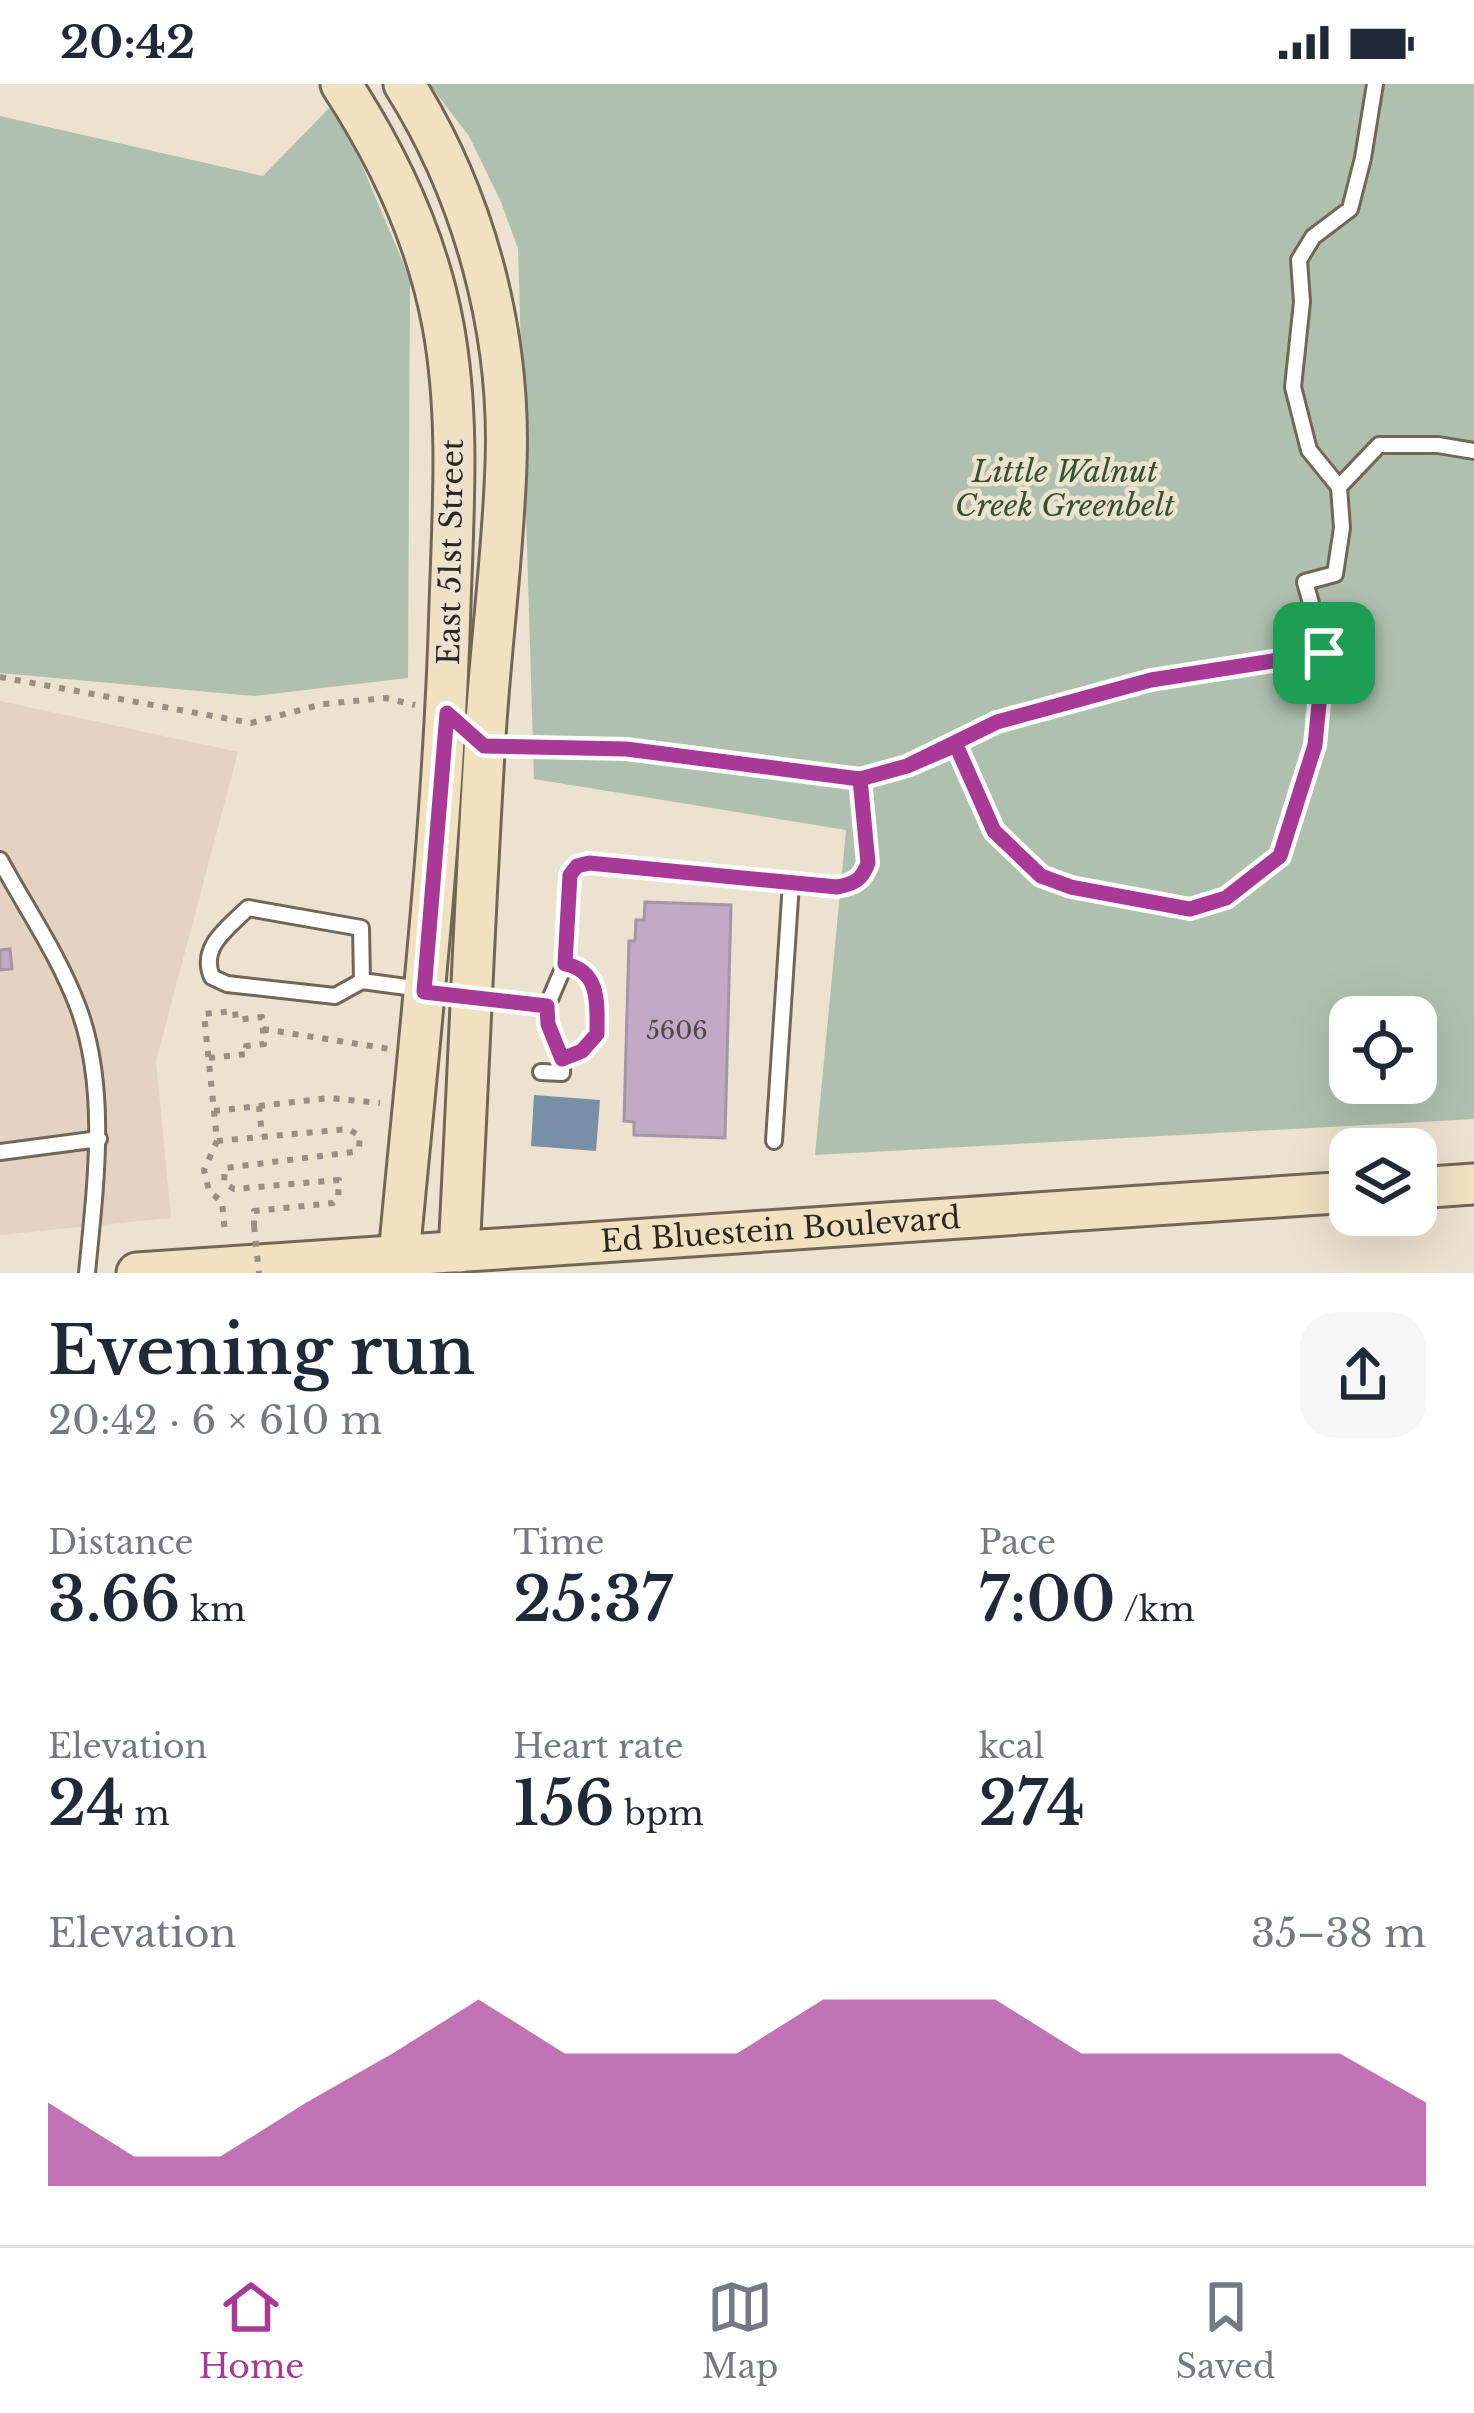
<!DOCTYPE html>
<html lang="en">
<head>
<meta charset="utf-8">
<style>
  :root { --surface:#fff; --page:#f6f6f7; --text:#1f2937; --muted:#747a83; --line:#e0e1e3; --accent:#a83996 }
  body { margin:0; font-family:"Libre Baskerville",serif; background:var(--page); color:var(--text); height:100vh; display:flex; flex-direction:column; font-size:45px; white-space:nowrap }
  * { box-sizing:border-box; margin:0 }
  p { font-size:39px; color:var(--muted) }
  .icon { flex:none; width:66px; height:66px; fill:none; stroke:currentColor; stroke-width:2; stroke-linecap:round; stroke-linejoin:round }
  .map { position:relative; height:1189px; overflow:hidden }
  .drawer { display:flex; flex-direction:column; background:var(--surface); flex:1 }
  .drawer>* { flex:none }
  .controls { position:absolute; left:1329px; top:912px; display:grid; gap:24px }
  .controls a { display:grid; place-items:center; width:108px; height:108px; border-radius:24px; background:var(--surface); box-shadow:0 12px 48px #0002; font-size:60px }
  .pin { position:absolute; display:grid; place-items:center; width:102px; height:102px; color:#fff; margin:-51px; border-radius:24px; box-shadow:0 6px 18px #0006 }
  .round { display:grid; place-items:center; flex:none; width:126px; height:126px; border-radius:36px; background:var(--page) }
  .summary { display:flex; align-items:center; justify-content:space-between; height:204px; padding:0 48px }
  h1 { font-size:66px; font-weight:600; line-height:90px }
  .stats { display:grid; grid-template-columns:repeat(3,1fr); gap:18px; height:204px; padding:12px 48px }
  .stats div { display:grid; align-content:center }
  .stats b { font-size:60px; font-weight:600 }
  .stats small { font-size:33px; font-weight:400 }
  .stats p { font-size:33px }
  .chart { height:336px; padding:24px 48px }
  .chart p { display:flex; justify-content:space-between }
  .chart svg { width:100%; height:216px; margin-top:12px; fill:var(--accent); opacity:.7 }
  .status { display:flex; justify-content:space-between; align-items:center; height:84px; padding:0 60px; background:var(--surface); direction:ltr }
  .status svg { height:33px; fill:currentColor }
  .menu { display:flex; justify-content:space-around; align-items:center; height:168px; border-top:3px solid var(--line); background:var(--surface); font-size:33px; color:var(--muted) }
  .menu a { display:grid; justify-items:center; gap:6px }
  .menu .current { color:var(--accent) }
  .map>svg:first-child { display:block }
  .commercial { fill:#e4d2c2 }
  .green { fill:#afc1ae; fill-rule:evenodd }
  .water { fill:#778fa7 }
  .building { fill:#c0aac5; stroke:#a396a6; stroke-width:3 }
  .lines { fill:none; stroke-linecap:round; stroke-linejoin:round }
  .lane-casing { stroke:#726757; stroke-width:20 }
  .secondary-casing { stroke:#726757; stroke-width:45 }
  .path { stroke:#978f81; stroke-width:6; stroke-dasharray:6 9; stroke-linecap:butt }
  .lane { stroke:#fff; stroke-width:14 }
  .secondary { stroke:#f0e2c1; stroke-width:39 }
  .path-bridge { stroke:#978f81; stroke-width:6; stroke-dasharray:6 9; stroke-linecap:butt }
  .route-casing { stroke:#fff; stroke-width:24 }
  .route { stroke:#a83996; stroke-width:15 }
  .labels { text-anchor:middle; stroke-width:9; stroke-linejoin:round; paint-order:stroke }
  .number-label { font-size:24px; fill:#51484a }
  .park-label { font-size:30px; font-style:italic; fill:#2f542f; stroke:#ede1cf }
  .street-label { font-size:30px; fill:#2c2821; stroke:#ede1cf }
</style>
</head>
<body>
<div class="status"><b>20:42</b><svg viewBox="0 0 49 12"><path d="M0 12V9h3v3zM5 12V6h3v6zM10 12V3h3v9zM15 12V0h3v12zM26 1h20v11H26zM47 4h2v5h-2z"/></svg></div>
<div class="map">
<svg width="1474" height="1189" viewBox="0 0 1474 1189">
  <rect width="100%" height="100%" fill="#ede1cf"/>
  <path class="commercial" d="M0,617L238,668L156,977L171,1134L0,1151Z"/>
  <path class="green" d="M429,0H1474V1035L815,1071L846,746L534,695L518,165L501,118L469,52ZM1350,933H1416V999H1350Z
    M335,18L410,195L408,594L254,612L0,589V32L263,92Z"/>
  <path class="water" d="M534,1011L600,1016L596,1067L531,1062Z"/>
  <path class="building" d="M645,818L731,821L725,1054L634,1051V1038L624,1037L629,857H635L636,836H644Z
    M10,865L12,885L0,886V866Z"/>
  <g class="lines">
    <defs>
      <path id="lane" d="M1339,403L1309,366L1293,303L1302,218L1299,176L1313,153L1350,125L1363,74L1375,0
        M956,661L994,747L1041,792L1071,803L1190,825L1226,814L1280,772L1314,661L1325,569
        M490,663L626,666L860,695L907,683L996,638L1151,597L1325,569L1305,498L1335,490L1342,444L1339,403L1379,361H1438L1474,367
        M0,776C26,824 59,872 78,923C109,1005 95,1104 87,1189
        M362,897L361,844L248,824C228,844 199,863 212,893L227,900L335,912L362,897L547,922
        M562,975L582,967L597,950C597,921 601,888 565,880
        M541,988L562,989V975L548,940L547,922L565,880L570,791L577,782L589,779L837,803C854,800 862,796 869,779L860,695
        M774,1057L791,799
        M0,1068L99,1055"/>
      <g id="secondary">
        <path d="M341,0C388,72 427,155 443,241C460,333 453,428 450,521C444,739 419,956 399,1172"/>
        <path d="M404,0C474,111 511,248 506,380C503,476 489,573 484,669C474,835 468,1002 459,1168"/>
        <path d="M1416,1104L1474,1100"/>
        <path id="s1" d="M137,1189L1350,1108"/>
      </g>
    </defs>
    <use href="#lane" class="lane-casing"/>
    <use href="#secondary" class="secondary-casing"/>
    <path class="path" d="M0,593L251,639L323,620L386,614L415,621
      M263,945L390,965
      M209,974L247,970L246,962L264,960L262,933L236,936L235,927L204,930L217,1057L204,1086L209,1107L222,1118L225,1149
      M259,1022L329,1014L380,1019
      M214,1027L259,1022L262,1052
      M217,1057L348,1045L360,1052L359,1064L353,1068L225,1084L224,1099L234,1105L339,1096L338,1115L333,1119L254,1127V1142"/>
    <use href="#lane" class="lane"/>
    <use href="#secondary" class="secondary"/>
    <path class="path-bridge" d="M254,1142L259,1189"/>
  </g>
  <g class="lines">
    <defs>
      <path id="route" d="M1324,569L1151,596L997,638L907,682L860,695L626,665L484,662L447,629L424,908L547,922L548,940L562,975L582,967L597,950C597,921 601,887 565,880L570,791L577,782L589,779L837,803C854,800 862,796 868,779L860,695L907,682L956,661L994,747L1041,792L1071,803L1190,825L1226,814L1280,772L1315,661L1324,569"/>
    </defs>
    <use href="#route" class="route-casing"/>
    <use href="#route" class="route"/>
  </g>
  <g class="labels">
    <g class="number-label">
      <text x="677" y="955">5606</text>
    </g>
    <g class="park-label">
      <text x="1065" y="398">Little Walnut<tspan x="1065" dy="34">Creek Greenbelt</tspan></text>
    </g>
    <g class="street-label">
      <text transform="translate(451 468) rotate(-89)" y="10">East 51st Street</text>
      <text dy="10" stroke="none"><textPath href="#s1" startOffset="645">Ed Bluestein Boulevard</textPath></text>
    </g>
  </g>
</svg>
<div class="controls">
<a><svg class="icon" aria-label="locate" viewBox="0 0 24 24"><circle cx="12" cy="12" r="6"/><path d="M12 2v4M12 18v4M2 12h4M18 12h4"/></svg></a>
<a><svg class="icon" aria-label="layers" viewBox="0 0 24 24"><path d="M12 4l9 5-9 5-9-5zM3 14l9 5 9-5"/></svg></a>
</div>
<div class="pin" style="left:1324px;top:569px;background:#1e9e55"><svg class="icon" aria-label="arrive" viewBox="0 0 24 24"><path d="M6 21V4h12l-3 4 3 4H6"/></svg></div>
</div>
<section class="drawer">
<div class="summary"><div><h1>Evening run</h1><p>20:42 · 6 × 610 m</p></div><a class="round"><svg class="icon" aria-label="share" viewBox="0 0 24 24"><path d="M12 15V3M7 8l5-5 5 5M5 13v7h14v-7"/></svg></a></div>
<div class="stats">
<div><p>Distance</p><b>3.66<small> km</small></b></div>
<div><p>Time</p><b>25:37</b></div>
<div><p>Pace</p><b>7:00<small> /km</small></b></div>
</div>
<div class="stats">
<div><p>Elevation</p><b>24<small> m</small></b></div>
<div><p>Heart rate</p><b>156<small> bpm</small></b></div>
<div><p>kcal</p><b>274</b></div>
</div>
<div class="chart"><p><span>Elevation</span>35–38 m</p>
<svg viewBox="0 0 160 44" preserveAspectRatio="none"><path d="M0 44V27L10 38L20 38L30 27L40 17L50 6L60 17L70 17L80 17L90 6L100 6L110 6L120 17L130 17L140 17L150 17L160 27V44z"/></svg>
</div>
</section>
<nav class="menu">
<a class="current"><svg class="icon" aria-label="home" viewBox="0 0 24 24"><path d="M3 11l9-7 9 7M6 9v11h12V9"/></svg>Home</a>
<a><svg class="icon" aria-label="map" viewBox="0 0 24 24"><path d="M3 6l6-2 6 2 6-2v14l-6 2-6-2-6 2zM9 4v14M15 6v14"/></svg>Map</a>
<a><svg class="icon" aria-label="saved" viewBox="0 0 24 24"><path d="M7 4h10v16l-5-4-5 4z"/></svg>Saved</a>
</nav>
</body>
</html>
